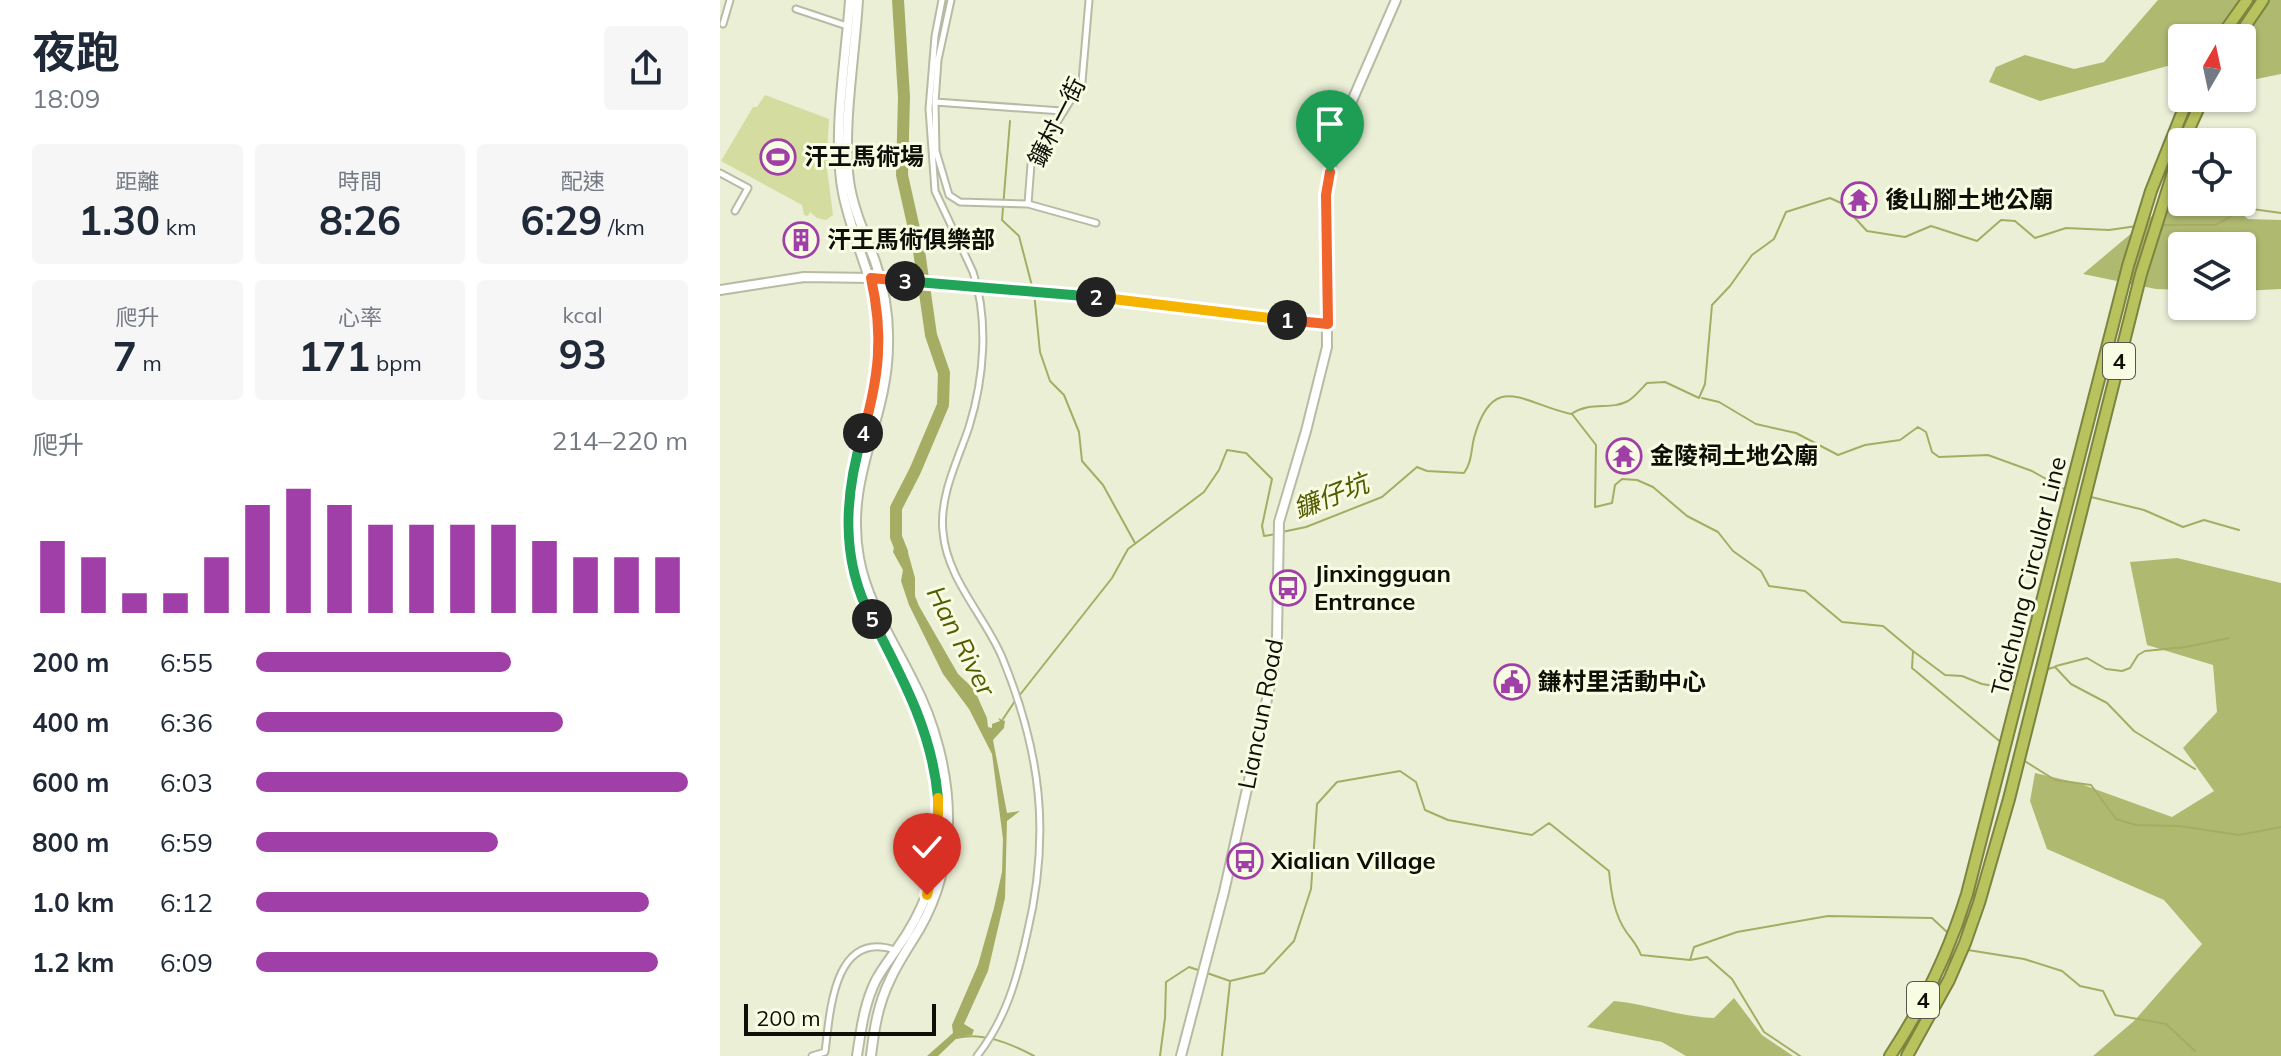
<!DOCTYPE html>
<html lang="zh-TW">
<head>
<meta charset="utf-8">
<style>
  :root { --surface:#fff; --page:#f6f6f7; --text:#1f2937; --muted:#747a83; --accent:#9f3fa7 }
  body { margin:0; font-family:Mulish,"Noto Sans TC",sans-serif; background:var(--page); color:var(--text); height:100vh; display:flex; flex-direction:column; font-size:30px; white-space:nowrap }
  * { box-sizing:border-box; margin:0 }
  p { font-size:26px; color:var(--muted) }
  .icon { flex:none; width:44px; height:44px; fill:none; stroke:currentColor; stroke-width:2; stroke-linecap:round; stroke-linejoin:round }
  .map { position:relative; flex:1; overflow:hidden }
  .sheet { display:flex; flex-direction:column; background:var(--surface); width:720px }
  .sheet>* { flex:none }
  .needle { width:52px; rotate:9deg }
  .controls { position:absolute; left:1448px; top:24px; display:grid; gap:16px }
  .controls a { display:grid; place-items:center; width:88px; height:88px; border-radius:8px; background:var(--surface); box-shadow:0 2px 6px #0004; font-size:40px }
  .scale { position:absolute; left:24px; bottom:20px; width:192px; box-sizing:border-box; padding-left:8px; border:4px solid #0e0f07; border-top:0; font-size:22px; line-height:28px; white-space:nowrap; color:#0e0f07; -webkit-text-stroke:6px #f8fce3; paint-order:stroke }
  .pin { position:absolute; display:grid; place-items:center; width:68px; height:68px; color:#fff; margin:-82px -34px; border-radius:50% 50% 50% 0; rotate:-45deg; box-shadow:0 0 8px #0007 }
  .pin .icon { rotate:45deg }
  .km { position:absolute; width:40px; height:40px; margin:-20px; border-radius:50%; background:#222; color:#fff; font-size:22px; line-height:40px; text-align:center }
  .round { display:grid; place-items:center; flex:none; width:84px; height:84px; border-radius:8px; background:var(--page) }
  .summary { display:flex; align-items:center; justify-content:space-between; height:136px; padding:0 32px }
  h1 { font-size:44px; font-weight:700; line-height:60px }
  .stats { display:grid; grid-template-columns:repeat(3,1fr); gap:12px; height:136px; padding:8px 32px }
  .stats div { display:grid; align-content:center; border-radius:8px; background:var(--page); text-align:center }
  .stats b { font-size:40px; font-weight:700 }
  .stats small { font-size:22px; font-weight:400 }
  .stats p { font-size:22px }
  .chart { height:224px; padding:16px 32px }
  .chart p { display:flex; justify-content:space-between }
  .chart svg { width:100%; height:144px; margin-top:8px; stroke:var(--accent); stroke-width:6 }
  ul { padding:0 32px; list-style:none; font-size:26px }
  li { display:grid; grid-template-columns:128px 96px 1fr; align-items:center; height:60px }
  li i { height:20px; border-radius:10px; background:var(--accent) }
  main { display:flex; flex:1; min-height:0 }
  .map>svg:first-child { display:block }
  .green { fill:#d4dc9f }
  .forest { fill:#b0b970 }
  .water { fill:#a5ad64 }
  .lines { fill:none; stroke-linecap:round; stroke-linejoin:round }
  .stream { stroke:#a5ad64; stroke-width:2 }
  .river { stroke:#a5ad64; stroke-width:12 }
  .street-casing { stroke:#b8bba3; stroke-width:9 }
  .secondary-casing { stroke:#b8bba3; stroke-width:12 }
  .highway-casing { stroke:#7c8440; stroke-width:14 }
  .street { stroke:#fff; stroke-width:5 }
  .secondary { stroke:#fff; stroke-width:8 }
  .highway { stroke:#b8c35e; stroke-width:10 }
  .split-1-casing { stroke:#fff; stroke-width:16 }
  .split-2-casing { stroke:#fff; stroke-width:16 }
  .split-3-casing { stroke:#fff; stroke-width:16 }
  .split-4-casing { stroke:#fff; stroke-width:16 }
  .split-5-casing { stroke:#fff; stroke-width:16 }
  .split-6-casing { stroke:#fff; stroke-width:16 }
  .split-7-casing { stroke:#fff; stroke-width:16 }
  .split-1 { stroke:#f0652b; stroke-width:10 }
  .split-2 { stroke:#f5b400; stroke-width:10 }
  .split-3 { stroke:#22a559; stroke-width:10 }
  .split-4 { stroke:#f0652b; stroke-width:10 }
  .split-5 { stroke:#22a559; stroke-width:10 }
  .split-6 { stroke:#22a559; stroke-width:10 }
  .split-7 { stroke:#f5b400; stroke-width:10 }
  .labels { text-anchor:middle; stroke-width:6; stroke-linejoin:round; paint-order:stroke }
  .shield { fill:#f8fce3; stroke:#545649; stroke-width:2 }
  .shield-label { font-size:22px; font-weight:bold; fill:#0e0f07 }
  .street-label { font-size:24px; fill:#0e0f07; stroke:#f8fce3 }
  .poi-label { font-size:24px; font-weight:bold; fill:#0e0f07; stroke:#f8fce3; text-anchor:start }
  .water-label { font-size:26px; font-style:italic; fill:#555b00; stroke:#f8fce3 }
</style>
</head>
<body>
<main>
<section class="sheet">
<div class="summary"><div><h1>夜跑</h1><p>18:09</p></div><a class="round"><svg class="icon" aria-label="share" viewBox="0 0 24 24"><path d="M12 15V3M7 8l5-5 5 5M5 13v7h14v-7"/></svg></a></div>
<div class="stats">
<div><p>距離</p><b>1.30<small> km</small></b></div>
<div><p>時間</p><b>8:26</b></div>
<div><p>配速</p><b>6:29<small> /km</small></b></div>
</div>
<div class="stats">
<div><p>爬升</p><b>7<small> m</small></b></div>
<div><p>心率</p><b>171<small> bpm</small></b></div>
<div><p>kcal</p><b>93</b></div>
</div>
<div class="chart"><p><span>爬升</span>214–220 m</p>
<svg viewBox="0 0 160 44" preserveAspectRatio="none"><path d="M5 44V22M15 44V27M25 44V38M35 44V38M45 44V27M55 44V11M65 44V6M75 44V11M85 44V17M95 44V17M105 44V17M115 44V17M125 44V22M135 44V27M145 44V27M155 44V27"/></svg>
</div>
<ul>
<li><b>200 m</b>6:55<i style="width:59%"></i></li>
<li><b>400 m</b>6:36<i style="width:71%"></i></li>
<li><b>600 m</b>6:03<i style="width:100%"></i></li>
<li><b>800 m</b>6:59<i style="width:56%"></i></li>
<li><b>1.0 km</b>6:12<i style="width:91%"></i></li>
<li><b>1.2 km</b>6:09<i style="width:93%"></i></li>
</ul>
</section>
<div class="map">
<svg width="1561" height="1056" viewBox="0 0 1561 1056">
  <rect width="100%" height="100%" fill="#ebefd6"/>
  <path class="green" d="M45,95L109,119L107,152L113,154L112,161H106L113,215L106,220L97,218L90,212L88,216L84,215L82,205L1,161L33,107H37Z"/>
  <path class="forest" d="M1438,0H1561V74L1522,82V38H1462V62L1320,101L1269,82L1276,67L1305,55L1354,69L1384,62Z
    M1462,201L1507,202L1528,219L1561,220V289L1522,291V246H1462V290L1436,289L1363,274L1445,205Z
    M1457,558L1561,583V1056H1373L1414,1021L1482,944L1444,900L1327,849L1310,801L1315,773L1358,783L1452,817L1494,791L1463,748L1497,712L1493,665L1427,645L1410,562Z
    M1014,998L1042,1035L1073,1056H966L942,1042L867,1027L894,1001C928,1004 959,1017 994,1018Z"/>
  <path class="water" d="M176,537L187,549L195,578V596L199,606L238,674L254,689L267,718L268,727L272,728V724L280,721L278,718L285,721L284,728L273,740L287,813L300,811L287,821L285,898L268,971L244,1024L254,1030L252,1035L238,1037L218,1056H207L233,1033L232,1025L258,965L274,908L282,872L283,839L272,754L249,709L223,674L189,605L181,581L183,570L173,552Z"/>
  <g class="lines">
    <path class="stream" d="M290,121L282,220L299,236L312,286
      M1439,225H1496L1525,208L1561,213
      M314,292L320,352L330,381L344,395L359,432L362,461L383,485L415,543
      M982,398L999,402L1036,424L1076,433L1118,455L1145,445L1180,440L1198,427L1206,432L1212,452L1219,457L1268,455L1312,471L1346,490
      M852,414L876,445L875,507L892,503L895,485L902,479L917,480L933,487L967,516L998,532L1013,551L1041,571L1049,586L1085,591L1122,622L1163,626L1193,651L1192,668L1283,744
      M1371,497L1424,510L1463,527L1484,520L1519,530
      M562,532L586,527L662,497L697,467L707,471L744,473C752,462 751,450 754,438C773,369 804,404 851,414C873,400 889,411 908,401C915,397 921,389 927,383L945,382L979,398L985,384L992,305L1010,286L1032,255L1054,239L1066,212L1110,198L1121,203L1147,231L1185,237L1211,226L1257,241L1281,220L1295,221L1315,238L1346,228L1389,230L1417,226
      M1193,651L1225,675L1242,676L1262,684L1281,687L1295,681
      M1336,666L1367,658L1386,669L1402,671L1410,668L1418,655L1425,651L1466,647L1509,638
      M1328,669L1335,667L1351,684L1387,703L1414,731L1475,769
      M299,696L392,578L408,549L484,492L499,470L507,450L526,453L552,479L542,526L544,536L556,534
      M283,719L295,701
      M1303,760L1335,780L1371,785L1396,819L1416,825L1459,826L1519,835L1561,827
      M1248,950L1304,959L1342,971L1360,986L1383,991L1395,1015L1446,1024L1475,1051
      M970,960L974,947L1017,932L1108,916L1212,918L1228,933
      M487,973L510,981L544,973L574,941L591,889L597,804L617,782L680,771L696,782L705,810L728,820L812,835L829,823L889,871C891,892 894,915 907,933C913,941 917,945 921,955L970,960L987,957L1012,979L1044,1032L1080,1056
      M236,1038C263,1032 290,1043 314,1056
      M440,1056L445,1018L446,982L469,967L481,971
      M502,1056L510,982"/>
    <path class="river" d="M178,0L184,97L182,175L199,251L211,335L224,373L223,405L195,471L176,508V537L182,552"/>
    <defs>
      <path id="street" d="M222,0L215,36L209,109L215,191L253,272C269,320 264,379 249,427C238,460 219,496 223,532C227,579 264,615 282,657C321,752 331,834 307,934C297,979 286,1019 257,1056
        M231,0L218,60L215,102L216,151L229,195L240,202L308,204L376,223
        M76,9L127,26
        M3,24L10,0
        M215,102L342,111
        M0,173L28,188L15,211
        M308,204L311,164L362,82L369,0
        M92,1056L105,1052C110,1014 113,929 175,950"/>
      <path id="secondary" d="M130,0C126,60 112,135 123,193C133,243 159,287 160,339C160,385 142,425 133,469C126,499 126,530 131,559C139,608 169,648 190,691C210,733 220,780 220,826C219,872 203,913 176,950C169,960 162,969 156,980C144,1004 141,1030 137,1056
        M138,0C135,55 122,127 129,181C133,209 145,235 155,261C164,288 169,316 168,344C168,421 124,476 139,558C147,602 172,639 192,679C215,722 229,775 228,824C227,862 219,895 200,928C190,945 178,962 170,980C158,1004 154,1030 151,1056
        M0,290L84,277L151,278L323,291L608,324
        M461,1056L504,892L551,681L557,637L559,522L586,431L607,347L606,195L615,140L676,0"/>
      <path id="highway" d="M1500,38L1527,0
        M1517,38L1543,0
        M1463,142L1483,98
        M1170,1056C1203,1006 1229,952 1247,894L1408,266L1431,191L1468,98
        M1187,1056L1229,980L1245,943L1259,903L1289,799L1421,274L1462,144"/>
    </defs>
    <use href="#street" class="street-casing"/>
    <use href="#secondary" class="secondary-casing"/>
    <use href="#highway" class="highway-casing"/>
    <use href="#street" class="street"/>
    <use href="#secondary" class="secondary"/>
    <use href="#highway" class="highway"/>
  </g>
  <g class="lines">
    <defs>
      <path id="split-1" d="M567,320L608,324L606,195L610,172"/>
      <path id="split-2" d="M376,297L567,320"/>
      <path id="split-3" d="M185,281L376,297"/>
      <path id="split-4" d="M143,433C159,377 164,336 151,278L185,281"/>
      <path id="split-5" d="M143,433C124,496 120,560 152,619"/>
      <path id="split-6" d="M152,619C182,677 212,731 218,798"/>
      <path id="split-7" d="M207,895L218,850V798"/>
    </defs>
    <use href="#split-1" class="split-1-casing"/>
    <use href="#split-2" class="split-2-casing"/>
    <use href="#split-3" class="split-3-casing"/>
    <use href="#split-4" class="split-4-casing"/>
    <use href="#split-5" class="split-5-casing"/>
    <use href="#split-6" class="split-6-casing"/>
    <use href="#split-7" class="split-7-casing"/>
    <use href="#split-1" class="split-1"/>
    <use href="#split-2" class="split-2"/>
    <use href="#split-3" class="split-3"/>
    <use href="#split-4" class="split-4"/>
    <use href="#split-5" class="split-5"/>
    <use href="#split-6" class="split-6"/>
    <use href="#split-7" class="split-7"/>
  </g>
  <defs>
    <symbol id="stadium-ring" viewBox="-11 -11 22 22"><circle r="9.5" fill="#f8fce3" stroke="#9f3fa7" stroke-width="1.5"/><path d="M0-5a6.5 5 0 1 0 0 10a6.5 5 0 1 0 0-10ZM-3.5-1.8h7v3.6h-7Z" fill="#9f3fa7"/></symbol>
    <symbol id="temple-ring" viewBox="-11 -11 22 22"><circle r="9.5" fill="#f8fce3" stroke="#9f3fa7" stroke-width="1.5"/><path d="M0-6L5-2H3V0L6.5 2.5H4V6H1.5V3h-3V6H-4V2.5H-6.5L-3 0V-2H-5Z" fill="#9f3fa7"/></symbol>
    <symbol id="building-ring" viewBox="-11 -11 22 22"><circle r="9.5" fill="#f8fce3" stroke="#9f3fa7" stroke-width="1.5"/><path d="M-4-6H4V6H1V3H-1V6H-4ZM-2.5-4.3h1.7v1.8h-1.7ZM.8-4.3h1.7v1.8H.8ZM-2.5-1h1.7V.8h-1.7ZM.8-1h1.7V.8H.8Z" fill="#9f3fa7"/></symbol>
    <symbol id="bus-ring" viewBox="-11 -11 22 22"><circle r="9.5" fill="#f8fce3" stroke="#9f3fa7" stroke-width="1.5"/><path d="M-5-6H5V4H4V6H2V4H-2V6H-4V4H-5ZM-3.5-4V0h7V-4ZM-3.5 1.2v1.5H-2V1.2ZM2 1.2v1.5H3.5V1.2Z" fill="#9f3fa7"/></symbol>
    <symbol id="civic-ring" viewBox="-11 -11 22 22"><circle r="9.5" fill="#f8fce3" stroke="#9f3fa7" stroke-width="1.5"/><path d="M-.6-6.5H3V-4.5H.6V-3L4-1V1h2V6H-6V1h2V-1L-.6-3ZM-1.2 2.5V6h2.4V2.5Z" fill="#9f3fa7"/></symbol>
  </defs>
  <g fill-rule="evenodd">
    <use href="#stadium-ring" x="38" y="137" width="40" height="40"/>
    <use href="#temple-ring" x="1119" y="180" width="40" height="40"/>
    <use href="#building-ring" x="61" y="220" width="40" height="40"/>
    <use href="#temple-ring" x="884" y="436" width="40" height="40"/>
    <use href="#bus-ring" x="548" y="568" width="40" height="40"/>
    <use href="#civic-ring" x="772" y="662" width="40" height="40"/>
    <use href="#bus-ring" x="505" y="841" width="40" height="40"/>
  </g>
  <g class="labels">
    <g class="shield">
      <rect x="1383" y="343" width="32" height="36" rx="6"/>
      <rect x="1187" y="982" width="32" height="36" rx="6"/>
    </g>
    <g class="shield-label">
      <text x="1399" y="369">4</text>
      <text x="1203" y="1008">4</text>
    </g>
    <g class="street-label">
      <text transform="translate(337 122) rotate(-63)" y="8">鐮村一街</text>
      <text transform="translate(1309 576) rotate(-76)" y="8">Taichung Circular Line</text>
      <text transform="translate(541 714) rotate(-79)" y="8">Liancun Road</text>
    </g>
    <g class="poi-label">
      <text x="84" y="165">汗王馬術場</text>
      <text x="1165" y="208">後山腳土地公廟</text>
      <text x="107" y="248">汗王馬術俱樂部</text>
      <text x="930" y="464">金陵祠土地公廟</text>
      <text x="594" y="582">Jinxingguan<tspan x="594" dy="28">Entrance</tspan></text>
      <text x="818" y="690">鎌村里活動中心</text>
      <text x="551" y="869">Xialian Village</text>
    </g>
    <g class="water-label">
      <text transform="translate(611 496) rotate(-21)" y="9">鐮仔坑</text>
      <text transform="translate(241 641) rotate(63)" y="9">Han River</text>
    </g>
  </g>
</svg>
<div class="controls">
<a><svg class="needle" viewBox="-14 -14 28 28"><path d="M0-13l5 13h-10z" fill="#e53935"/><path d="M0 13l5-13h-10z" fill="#747a83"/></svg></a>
<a><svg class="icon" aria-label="locate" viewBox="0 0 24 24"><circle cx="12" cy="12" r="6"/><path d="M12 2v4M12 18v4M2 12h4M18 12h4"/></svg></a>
<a><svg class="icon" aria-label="layers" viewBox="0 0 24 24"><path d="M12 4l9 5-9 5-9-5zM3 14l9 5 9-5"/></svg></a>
</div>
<div class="scale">200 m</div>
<div class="pin" style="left:610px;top:172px;background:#1e9e55"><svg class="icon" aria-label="arrive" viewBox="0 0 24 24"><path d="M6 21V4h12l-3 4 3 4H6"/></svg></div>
<div class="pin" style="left:207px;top:895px;background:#d93025"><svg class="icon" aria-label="check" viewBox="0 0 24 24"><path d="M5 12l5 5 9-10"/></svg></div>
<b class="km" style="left:567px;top:320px">1</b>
<b class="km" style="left:376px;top:297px">2</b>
<b class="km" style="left:185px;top:281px">3</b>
<b class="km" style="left:143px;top:433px">4</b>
<b class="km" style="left:152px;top:619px">5</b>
</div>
</main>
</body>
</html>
